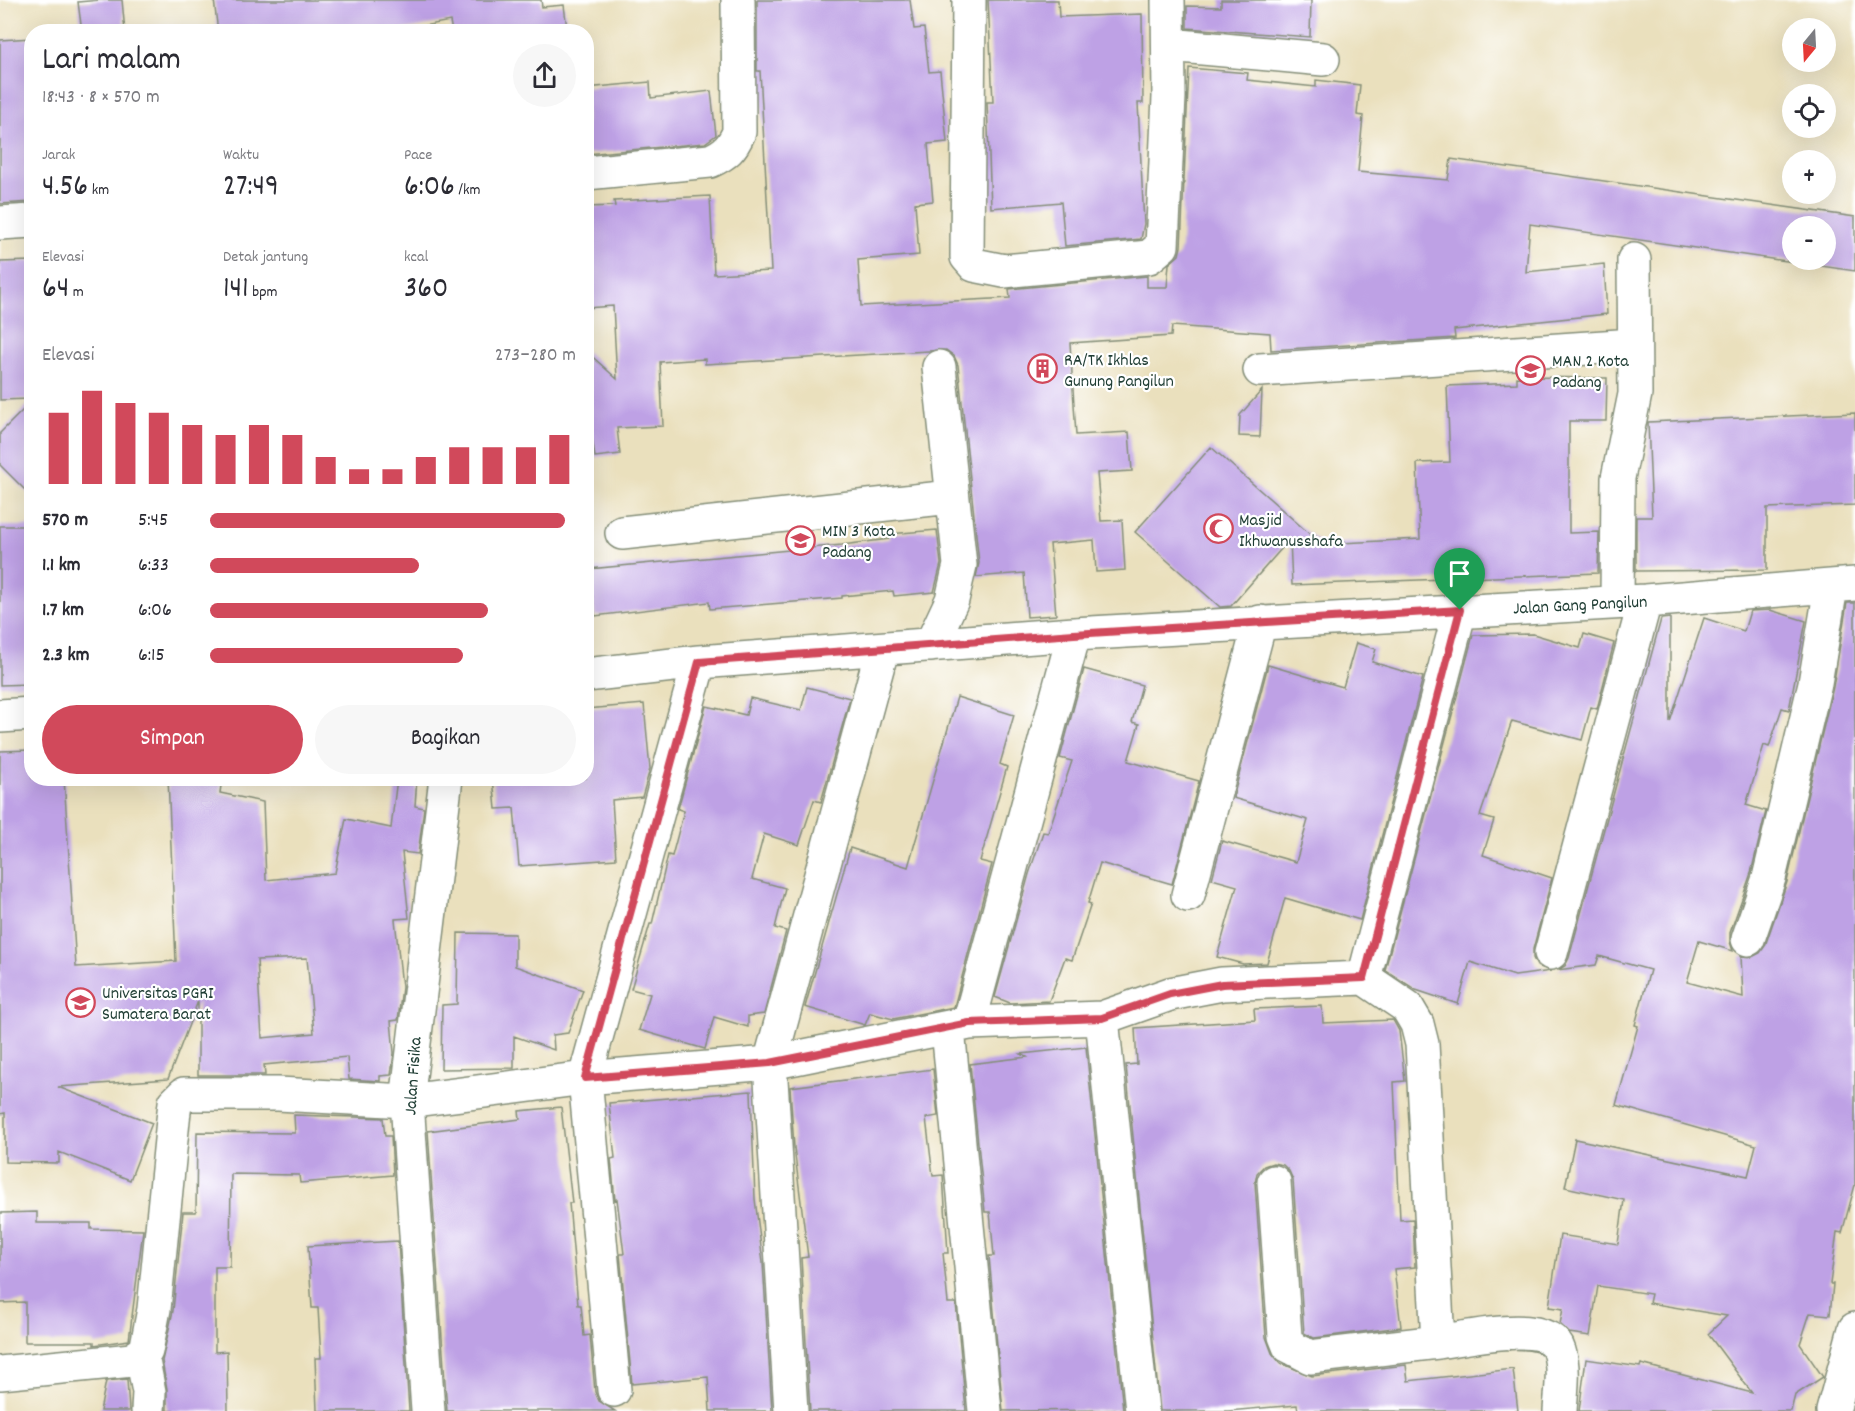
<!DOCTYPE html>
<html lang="id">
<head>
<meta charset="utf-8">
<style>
  :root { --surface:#fff; --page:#f7f7f7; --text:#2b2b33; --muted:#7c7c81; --accent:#d1495b }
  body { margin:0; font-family:Dekko,sans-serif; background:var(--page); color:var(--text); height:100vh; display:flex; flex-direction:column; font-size:22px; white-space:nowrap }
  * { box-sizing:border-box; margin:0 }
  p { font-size:20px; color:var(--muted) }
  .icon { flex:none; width:33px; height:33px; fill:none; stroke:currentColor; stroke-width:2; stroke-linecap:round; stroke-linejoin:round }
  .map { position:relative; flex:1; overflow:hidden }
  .panel { position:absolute; left:24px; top:24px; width:570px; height:762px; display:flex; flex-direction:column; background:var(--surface); border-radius:24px; box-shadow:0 6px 24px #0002 }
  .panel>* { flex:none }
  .needle { width:39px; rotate:198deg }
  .controls { position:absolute; left:1782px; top:18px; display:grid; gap:12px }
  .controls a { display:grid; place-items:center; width:54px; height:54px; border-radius:50%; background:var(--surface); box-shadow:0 6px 24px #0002; font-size:30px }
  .pin { position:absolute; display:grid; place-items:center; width:51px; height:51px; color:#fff; margin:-62px -26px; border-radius:50% 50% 50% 0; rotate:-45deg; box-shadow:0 0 6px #0007 }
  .pin .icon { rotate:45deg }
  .round { display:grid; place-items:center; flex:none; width:63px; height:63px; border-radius:32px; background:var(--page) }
  .head { display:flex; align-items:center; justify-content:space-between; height:102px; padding:0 18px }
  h1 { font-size:33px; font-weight:600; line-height:45px }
  .stats { display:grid; grid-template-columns:repeat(3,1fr); gap:9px; height:102px; padding:6px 18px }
  .stats div { display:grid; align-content:center }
  .stats b { font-size:30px; font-weight:600 }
  .stats small { font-size:16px; font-weight:400 }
  .stats p { font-size:16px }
  .chart { height:168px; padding:12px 18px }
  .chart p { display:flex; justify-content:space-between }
  .chart svg { width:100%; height:108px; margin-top:6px; stroke:var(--accent); stroke-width:6 }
  .action { display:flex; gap:12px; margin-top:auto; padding:12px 18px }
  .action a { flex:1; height:69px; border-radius:36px; background:var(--accent); color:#fff; font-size:24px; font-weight:600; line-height:69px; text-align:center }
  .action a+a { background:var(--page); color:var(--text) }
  ul { padding:0 18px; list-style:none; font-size:20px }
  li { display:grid; grid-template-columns:96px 72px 1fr; align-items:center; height:45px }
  li i { height:15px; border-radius:8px; background:var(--accent) }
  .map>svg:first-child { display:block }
  .building { fill:#bea1e5; fill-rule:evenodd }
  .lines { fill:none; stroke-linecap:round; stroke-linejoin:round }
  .minor-casing { stroke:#848e78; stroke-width:36 }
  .major-casing { stroke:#848e78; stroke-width:36 }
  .minor { stroke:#fff; stroke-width:33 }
  .major { stroke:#fff; stroke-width:33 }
  .route-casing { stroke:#fff; stroke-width:12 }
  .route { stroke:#d1495b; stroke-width:8 }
  .labels { text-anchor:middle; stroke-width:4.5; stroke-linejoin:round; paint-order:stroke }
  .poi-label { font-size:18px; fill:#1f3d34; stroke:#fff; text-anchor:start }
  .street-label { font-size:18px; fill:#1f3d34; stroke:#fff }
</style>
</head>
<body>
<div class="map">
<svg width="1855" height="1411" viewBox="0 0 1855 1411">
  <rect width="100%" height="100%" fill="#fff"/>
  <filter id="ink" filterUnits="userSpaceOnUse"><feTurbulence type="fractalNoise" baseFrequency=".0167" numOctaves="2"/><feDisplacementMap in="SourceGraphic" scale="12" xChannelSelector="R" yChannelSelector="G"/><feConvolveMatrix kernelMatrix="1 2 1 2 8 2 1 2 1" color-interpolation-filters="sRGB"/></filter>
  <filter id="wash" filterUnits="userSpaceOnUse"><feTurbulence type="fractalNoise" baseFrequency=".008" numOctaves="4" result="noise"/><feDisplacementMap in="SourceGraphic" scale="24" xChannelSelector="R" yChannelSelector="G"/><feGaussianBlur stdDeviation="1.35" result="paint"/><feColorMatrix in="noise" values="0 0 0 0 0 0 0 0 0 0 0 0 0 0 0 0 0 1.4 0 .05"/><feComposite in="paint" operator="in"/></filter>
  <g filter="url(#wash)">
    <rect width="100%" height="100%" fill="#eae0bd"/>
    <g id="blocks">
      <path class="building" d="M100,0H122L125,32H82L78,2Z
        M214,0H541L542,7L564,5L567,29L452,32L450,21L390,32H218Z
        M757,0H910L914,29L924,28L929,72L940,71L947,142L928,144L933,201L915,203L919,255L858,260L861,306L1010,298L1009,289L1147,276V287H1167L1169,264L1179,255L1181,247L1189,68L1248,73L1247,80L1316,87V80L1360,85L1357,115L1363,116L1358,172L1448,180L1451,159L1855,217V271L1530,224L1526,272L1604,264L1607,314L1454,330L1455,338L1271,350L1270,333L1172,326L1171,336L1070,343L1076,435L1129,432L1132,471L1097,473L1101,521L1122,520L1125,570L1096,572L1094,540L1050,544L1056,615L1027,617L1024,573L976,577L979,563L958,365L954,356L946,350L705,364V359L660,362L663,426L617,428L620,454L595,457L586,397V351L617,379L613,306L586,308V207L615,206L614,201L710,196L714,274L771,271L760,71H757ZM1792,226H1826V260H1792Z
        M988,0H1058L1059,17L1142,14L1143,103H1138L1144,224L1141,239L1065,246L1061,202L991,208L987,102H993Z
        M1221,0H1311L1310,37L1187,28V6L1221,7Z
        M32,38V202L0,204V40Z
        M650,82L651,98L711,91L716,135L705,143L586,154V88Z
        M32,261L31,399L0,400V262Z
        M1517,377L1607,378L1606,421H1569V533L1599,532L1598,573L1292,585L1290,539L1231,606L1220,607L1135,532L1211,447L1321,544L1420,539L1417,463L1450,462L1447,386L1517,383Z
        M1262,390L1260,437L1239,436L1240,415Z
        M32,401V497L0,465V433Z
        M1855,413V505L1767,508V570L1636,571V517H1652L1648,422Z
        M0,526H32V684L0,685Z
        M937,530L941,564L934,592L894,596L893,591L842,596V598L710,609L709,602L595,616L589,569L842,545L889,539V534Z
        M1847,603H1855V1185L1842,1233L1837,1232L1830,1284H1833L1830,1315L1810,1313L1800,1344L1823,1377L1795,1395L1791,1411H1579L1586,1359L1640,1367L1641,1364L1752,1393L1708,1334L1727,1316L1649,1303L1651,1294L1598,1286L1590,1336L1569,1333L1560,1324L1563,1309L1549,1307L1560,1235L1618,1244L1624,1200L1565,1187L1575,1139L1748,1176L1756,1145L1616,1105L1638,1026L1635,1025L1650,970L1599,956L1596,965L1557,970L1565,966L1569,958L1661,619L1670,618V722L1704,618L1744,631L1750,611L1770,610L1806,621L1789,710L1782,708L1769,747L1764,745L1746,805L1766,811L1751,873L1730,933V942L1733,951L1699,941L1687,982L1743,997L1741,956L1752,957L1760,953L1765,946L1787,882L1833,687Z
        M1533,634L1580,648L1584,634L1614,643L1597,709L1591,707L1582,740L1512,721L1480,816L1494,820L1483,855L1552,878L1533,949V958L1537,966L1551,971L1515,976L1470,962L1458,1004L1416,990L1385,970L1473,635Z
        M1356,643L1376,649L1372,662L1423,677L1360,920L1285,898L1267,963L1243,964L1217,957L1237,886L1212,879L1222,841L1296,862L1308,820L1233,798L1268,665L1343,687Z
        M1084,669L1142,685L1132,722L1139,724L1128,761L1199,781L1172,884L1100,863L1088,903L1091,904L1072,960L1065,958L1049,1001L1010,1003L995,997L1029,874L1043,832L1048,833L1072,761L1060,758Z
        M807,687L850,698L821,802L814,800L799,845L764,834L752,879L785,888L775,928L786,931L764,1014L748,1016V1027L714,1017L705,1049L639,1030L650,994L631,989L650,924H652L668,855L672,856L684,811L678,809L706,706L746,715L750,698L801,710Z
        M957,697L1014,715L1000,764L1007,767L980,861L992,864L954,1007L893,1019L870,1013L865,1025L805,1007L850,848L908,867Z
        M644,704L650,769L642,797L612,800L616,859L519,866L514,808L496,809L493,778H586V709Z
        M32,750V778H64L76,967L176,961L168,778H222L220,793L263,802L266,880L335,873L346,819L391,828L397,778H417L415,806L424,808L418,854L402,852L409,918L395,919L402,987L398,1020L391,1021L394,1053L391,1075L380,1076V1081L349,1079L347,1057L264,1065L265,1075H198V1001L168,1079L58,1087L152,1123L130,1180L59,1152V1163L5,1162V1113L0,1114V751ZM307,958L314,1033L262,1038L257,960Z
        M458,933L515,934V966L583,990L568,1033L553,1035L554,1050L514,1036V1068L441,1069L442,1005L457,1004Z
        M1322,1006L1323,1023L1393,1020L1399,1031L1405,1081L1394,1082L1400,1220L1413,1219L1415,1267L1394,1269L1401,1327L1314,1338L1304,1333L1293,1180L1289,1171L1283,1165L1273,1163L1264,1166L1257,1173L1255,1183L1266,1337L1272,1353L1280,1363L1312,1376L1406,1365L1408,1381L1513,1369L1518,1411H1298L1297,1405L1228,1411H1160L1126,1065L1137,1064L1135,1028L1255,1020L1254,1009Z
        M1086,1047L1123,1410L1003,1411L989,1256H994L990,1212H985L970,1064L1027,1057L1021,1054Z
        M933,1069L938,1116L926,1118L933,1176L943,1175L948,1253H943L948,1303H956L966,1411H810L801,1258L808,1257L794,1147L790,1087Z
        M751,1091L755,1199L763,1263L772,1411H710L708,1377L632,1384L620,1254H624L617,1199L615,1200L611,1159L615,1158L609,1103Z
        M561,1107L572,1203H569L578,1305H581L584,1336L590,1335L595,1392L599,1401L615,1411H447L428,1131L520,1119L519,1111Z
        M294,1115L383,1118L385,1136H391L393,1175L300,1183L299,1175L231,1174L230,1267H215V1352L227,1351L228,1411H167V1389L162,1361L173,1311L183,1212H196L197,1132L295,1133Z
        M37,1212V1223H91V1229L143,1230L129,1340L94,1345V1342H25V1302L0,1303V1213Z
        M398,1241L409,1411H317L315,1358H321L318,1308H312L308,1246Z
        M127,1379L129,1411H100L106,1381Z"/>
    </g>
  </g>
  <g filter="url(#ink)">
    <use href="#blocks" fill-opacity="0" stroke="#848e78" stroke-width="1.5"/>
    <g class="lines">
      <defs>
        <path id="minor" d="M969,0L967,257L974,265L1004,271L1149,257L1162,246L1169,97L1168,0
          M1169,45L1323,59
          M586,173L710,161C726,154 732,148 739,132L738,0
          M0,223L32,221
          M1260,370L1634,345
          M622,533L951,497
          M1617,602L1618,478L1635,394L1634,260
          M931,645L952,600L960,565L939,367
          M586,675L699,662L1074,634L1645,601L1855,584
          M0,716L32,714
          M1188,895L1260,622
          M1748,939L1769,878L1815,683L1831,587
          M1551,953L1645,601
          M1364,978L1460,610
          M1102,1018L1142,1411
          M969,1023L1074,634
          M948,1029L985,1411
          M1274,1182L1285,1336L1289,1346L1310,1357L1438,1342
          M142,1356L149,1392L148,1411
          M0,1373L132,1360L146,1351L154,1309L173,1120L175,1103L184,1094H278L407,1101L585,1078L770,1063L969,1023L1102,1018L1170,994L1222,984L1364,978L1407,1007L1417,1024L1422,1044L1438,1342C1463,1339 1549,1317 1559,1351C1565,1370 1561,1392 1560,1411
          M614,1390L585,1078L699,662
          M428,1411L407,1101L446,778
          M791,1411L770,1063L882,650"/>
        <path id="major" d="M1833,1411L1855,1329"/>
      </defs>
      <use href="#minor" class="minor-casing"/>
      <use href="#major" class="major-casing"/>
      <use href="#minor" class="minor"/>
      <use href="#major" class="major"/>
    </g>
  </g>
  <g class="lines" filter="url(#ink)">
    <defs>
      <path id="route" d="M1460,610L1364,978L1222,984L1170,994L1102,1018L969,1023L770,1063L585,1078L699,662L1074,634Z"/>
    </defs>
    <use href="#route" class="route-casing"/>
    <use href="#route" class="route"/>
  </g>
  <defs>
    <symbol id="building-ring" viewBox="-11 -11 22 22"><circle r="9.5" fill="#fff" stroke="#d1495b" stroke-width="1.5"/><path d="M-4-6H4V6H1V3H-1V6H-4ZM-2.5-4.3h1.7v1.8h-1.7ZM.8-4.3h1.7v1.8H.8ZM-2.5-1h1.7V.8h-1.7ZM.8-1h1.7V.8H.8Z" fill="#d1495b"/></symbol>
    <symbol id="school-ring" viewBox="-11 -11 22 22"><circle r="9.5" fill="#fff" stroke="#d1495b" stroke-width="1.5"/><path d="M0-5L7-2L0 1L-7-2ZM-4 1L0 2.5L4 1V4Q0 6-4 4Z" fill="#d1495b"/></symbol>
    <symbol id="mosque-ring" viewBox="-11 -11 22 22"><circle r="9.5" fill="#fff" stroke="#d1495b" stroke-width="1.5"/><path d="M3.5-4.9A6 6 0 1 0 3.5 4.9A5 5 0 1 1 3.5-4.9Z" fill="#d1495b"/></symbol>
    <symbol id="university-ring" viewBox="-11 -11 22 22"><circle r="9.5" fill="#fff" stroke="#d1495b" stroke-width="1.5"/><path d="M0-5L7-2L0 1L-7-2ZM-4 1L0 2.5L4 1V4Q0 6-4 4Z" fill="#d1495b"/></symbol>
  </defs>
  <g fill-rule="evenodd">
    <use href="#building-ring" x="1026" y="352" width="33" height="33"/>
    <use href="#school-ring" x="1514" y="354" width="33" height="33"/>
    <use href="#mosque-ring" x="1202" y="512" width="33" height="33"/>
    <use href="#school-ring" x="784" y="524" width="33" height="33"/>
    <use href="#university-ring" x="64" y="986" width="33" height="33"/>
  </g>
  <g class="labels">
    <g class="poi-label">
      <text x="1064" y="365">RA/TK Ikhlas<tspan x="1064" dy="21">Gunung Pangilun</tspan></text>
      <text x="1552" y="366">MAN 2 Kota<tspan x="1552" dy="21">Padang</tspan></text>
      <text x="1239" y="525">Masjid<tspan x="1239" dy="21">Ikhwanusshafa</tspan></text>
      <text x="822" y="536">MIN 3 Kota<tspan x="822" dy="21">Padang</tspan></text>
      <text x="102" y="998">Universitas PGRI<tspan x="102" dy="21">Sumatera Barat</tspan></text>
    </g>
    <g class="street-label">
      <text transform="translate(1580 604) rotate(-3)" y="6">Jalan Gang Pangilun</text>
      <text transform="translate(412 1076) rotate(-86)" y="6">Jalan Fisika</text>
    </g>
  </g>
</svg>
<div class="controls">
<a><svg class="needle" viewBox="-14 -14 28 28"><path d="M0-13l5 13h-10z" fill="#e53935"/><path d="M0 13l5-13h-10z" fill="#7c7c81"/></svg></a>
<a><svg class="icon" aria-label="locate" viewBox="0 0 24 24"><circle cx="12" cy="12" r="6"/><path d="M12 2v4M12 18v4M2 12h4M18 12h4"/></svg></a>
<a>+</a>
<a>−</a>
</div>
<div class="pin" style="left:1460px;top:610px;background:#1e9e55"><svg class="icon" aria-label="arrive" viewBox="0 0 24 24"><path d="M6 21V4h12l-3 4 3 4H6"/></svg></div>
<section class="panel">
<div class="head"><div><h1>Lari malam</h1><p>18:43 · 8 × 570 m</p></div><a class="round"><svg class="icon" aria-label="share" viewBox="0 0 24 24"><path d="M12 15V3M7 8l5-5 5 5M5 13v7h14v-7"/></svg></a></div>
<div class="stats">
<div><p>Jarak</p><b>4.56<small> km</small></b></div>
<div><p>Waktu</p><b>27:49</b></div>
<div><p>Pace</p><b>6:06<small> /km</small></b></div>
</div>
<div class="stats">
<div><p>Elevasi</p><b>64<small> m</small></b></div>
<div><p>Detak jantung</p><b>141<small> bpm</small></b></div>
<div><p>kcal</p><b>360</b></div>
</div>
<div class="chart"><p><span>Elevasi</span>273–280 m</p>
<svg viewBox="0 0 160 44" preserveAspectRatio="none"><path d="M5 44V15M15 44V6M25 44V11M35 44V15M45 44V20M55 44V24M65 44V20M75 44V24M85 44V33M95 44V38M105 44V38M115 44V33M125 44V29M135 44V29M145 44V29M155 44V24"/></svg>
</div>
<ul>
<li><b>570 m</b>5:45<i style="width:97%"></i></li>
<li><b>1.1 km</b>6:33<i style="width:57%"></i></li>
<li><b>1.7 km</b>6:06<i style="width:76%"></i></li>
<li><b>2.3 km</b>6:15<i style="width:69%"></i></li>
</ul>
<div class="action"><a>Simpan</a><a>Bagikan</a></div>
</section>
</div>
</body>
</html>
